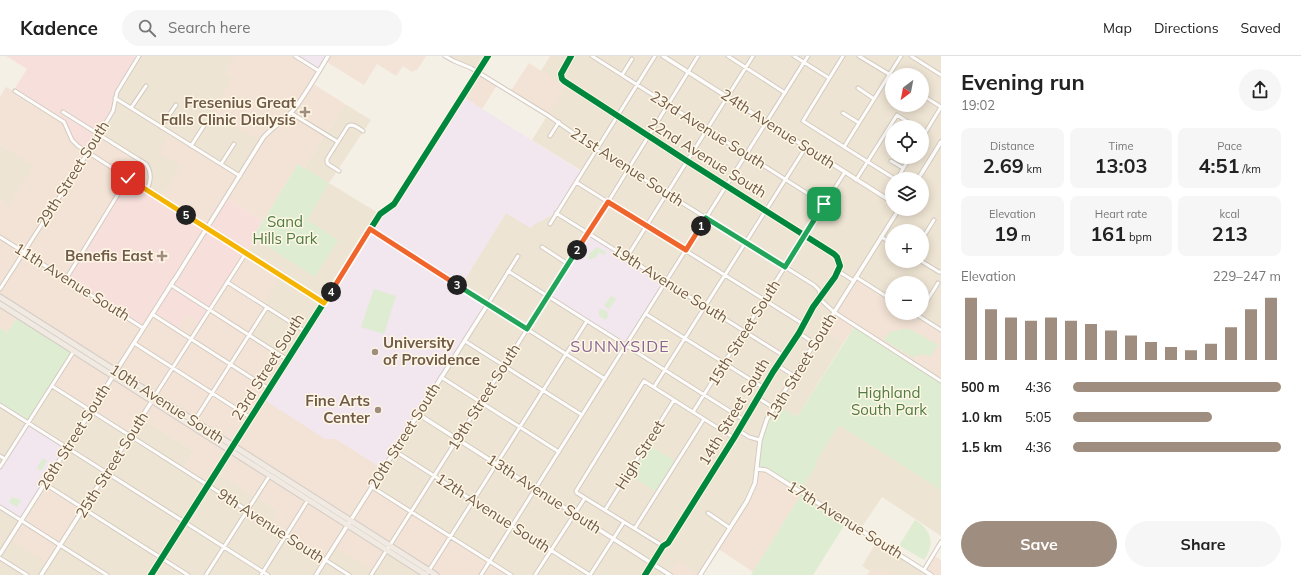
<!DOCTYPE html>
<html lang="en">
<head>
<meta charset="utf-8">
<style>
  :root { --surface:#fff; --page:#f6f6f6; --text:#222; --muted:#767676; --line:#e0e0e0; --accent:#9f8e7f }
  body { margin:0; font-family:Mulish,sans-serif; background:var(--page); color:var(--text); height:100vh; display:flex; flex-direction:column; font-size:15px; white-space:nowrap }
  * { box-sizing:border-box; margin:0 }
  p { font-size:13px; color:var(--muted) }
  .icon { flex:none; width:22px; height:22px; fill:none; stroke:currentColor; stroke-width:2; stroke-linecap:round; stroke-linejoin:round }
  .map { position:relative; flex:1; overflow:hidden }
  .sheet { display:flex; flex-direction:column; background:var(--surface); width:360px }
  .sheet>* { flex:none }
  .needle { width:26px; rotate:212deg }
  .controls { position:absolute; left:885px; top:12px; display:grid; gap:8px }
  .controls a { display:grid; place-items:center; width:44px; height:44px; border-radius:50%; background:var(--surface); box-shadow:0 2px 10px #0003; font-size:20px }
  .pin { position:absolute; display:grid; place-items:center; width:34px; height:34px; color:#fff; margin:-17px; border-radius:8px; box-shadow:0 2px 6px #0006 }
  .km { position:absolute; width:20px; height:20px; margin:-10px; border-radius:50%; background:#222; color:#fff; font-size:11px; line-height:20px; text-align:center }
  .round { display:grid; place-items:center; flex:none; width:42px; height:42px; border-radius:21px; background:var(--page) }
  .overview { display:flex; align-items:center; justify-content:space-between; height:68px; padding:0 20px }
  h1 { font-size:22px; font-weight:700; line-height:30px }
  .stats { display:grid; grid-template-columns:repeat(3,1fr); gap:6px; height:68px; padding:4px 20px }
  .stats div { display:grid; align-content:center; border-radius:8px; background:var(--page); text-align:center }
  .stats b { font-size:20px; font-weight:700 }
  .stats small { font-size:11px; font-weight:400 }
  .stats p { font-size:11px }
  .chart { height:112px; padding:8px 20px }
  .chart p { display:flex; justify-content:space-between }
  .chart svg { width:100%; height:72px; margin-top:4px; stroke:var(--accent); stroke-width:6 }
  .action { display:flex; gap:8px; margin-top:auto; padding:8px 20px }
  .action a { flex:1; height:46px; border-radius:24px; background:var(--accent); color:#fff; font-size:16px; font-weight:700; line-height:46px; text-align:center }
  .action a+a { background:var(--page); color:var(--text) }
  ul { padding:0 20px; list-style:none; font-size:13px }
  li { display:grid; grid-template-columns:64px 48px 1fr; align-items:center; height:30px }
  li i { height:10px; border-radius:5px; background:var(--accent) }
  header { display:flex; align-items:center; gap:24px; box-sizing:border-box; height:56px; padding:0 20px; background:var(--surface); border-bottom:1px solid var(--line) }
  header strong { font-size:19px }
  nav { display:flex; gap:22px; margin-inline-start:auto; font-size:14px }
  .search { width:280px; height:36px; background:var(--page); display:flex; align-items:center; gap:10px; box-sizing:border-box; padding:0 14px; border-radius:22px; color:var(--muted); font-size:15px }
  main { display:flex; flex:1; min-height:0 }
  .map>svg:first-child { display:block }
  .residential { fill:#eee4d3; fill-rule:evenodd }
  .commercial { fill:#f3e3d6 }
  .education { fill:#f2e6ef }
  .medical { fill:#f7e0dc }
  .green { fill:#deecd1 }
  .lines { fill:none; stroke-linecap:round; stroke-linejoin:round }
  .minor-casing { stroke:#d3cbc1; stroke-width:5 }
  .tertiary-casing { stroke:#d3cbc1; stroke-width:5.5 }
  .trunk-casing { stroke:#d4ccc4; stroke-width:7 }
  .minor { stroke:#fefdfb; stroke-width:3 }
  .tertiary { stroke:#fefdfb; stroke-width:3.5 }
  .trunk { stroke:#f0eae3; stroke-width:5 }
  .cycleway-casing { stroke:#fff7e5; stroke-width:8 }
  .cycleway { stroke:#00873e; stroke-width:6 }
  .split-1-casing { stroke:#fff; stroke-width:8 }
  .split-2-casing { stroke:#fff; stroke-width:8 }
  .split-3-casing { stroke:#fff; stroke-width:8 }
  .split-4-casing { stroke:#fff; stroke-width:8 }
  .split-5-casing { stroke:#fff; stroke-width:8 }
  .split-6-casing { stroke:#fff; stroke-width:8 }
  .split-1 { stroke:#22a559; stroke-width:5 }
  .split-2 { stroke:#f0652b; stroke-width:5 }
  .split-3 { stroke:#22a559; stroke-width:5 }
  .split-4 { stroke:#f0652b; stroke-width:5 }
  .split-5 { stroke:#f5b400; stroke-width:5 }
  .split-6 { stroke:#f5b400; stroke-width:5 }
  .poi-dot { fill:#9f8e7f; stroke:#fff7e5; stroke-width:1.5 }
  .labels { text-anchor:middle; stroke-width:3; stroke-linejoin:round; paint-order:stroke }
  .poi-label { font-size:15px; font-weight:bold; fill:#715a48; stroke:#fff7e5; text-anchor:end }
  .street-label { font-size:15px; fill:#715a48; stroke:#fff7e5 }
  .park-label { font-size:15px; fill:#507c43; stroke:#fff7e5 }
  .neighbourhood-label { font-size:16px; letter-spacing:1px; fill:#886494; stroke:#fff7e5 }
</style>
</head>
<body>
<header>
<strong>Kadence</strong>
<div class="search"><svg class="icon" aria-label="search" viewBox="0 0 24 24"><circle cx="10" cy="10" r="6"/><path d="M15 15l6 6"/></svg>Search here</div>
<nav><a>Map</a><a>Directions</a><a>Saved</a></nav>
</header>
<main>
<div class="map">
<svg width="941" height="519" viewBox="0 0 941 519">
  <rect width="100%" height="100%" fill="#f5f0e6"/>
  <path class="residential" d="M141,0H236L225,17L233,22L261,86L240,120L181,110L160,142L147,134L98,78L117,36Z
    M445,0H488L478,16Z
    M550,0H941V274L914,257H922V227H892V244L823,273L844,286L797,361L776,348L752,435L700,519H511L372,431L460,231L506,157L531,172L533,169L556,157L582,115L532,84L565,31L541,15ZM892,19H922V49H892ZM892,71H922V101H892ZM892,123H922V153H892ZM892,175H922V205H892Z
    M345,48L371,64L329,127L380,158L288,304L249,279L263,248L246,197L255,183L315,220L306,164L329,127L304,112Z
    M0,88L34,110L9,150L0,144Z
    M52,330L141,362L194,395L183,413L220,418L256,441L278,455L270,469L334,491L387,494L426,519H0V451L22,464L49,508L0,411V349Z
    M839,368L941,434V480L882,441L860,474L800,435L817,408L815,407Z
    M877,485L924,514L921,519H890L880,513L877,517L871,513L870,515L862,510Z"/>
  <path class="commercial" d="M236,0H291L318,17L312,27L345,48L304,112L298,108L263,165L226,142L207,172L160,142L181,110L159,96L170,77L239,120L261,86L212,55L232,22L225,17Z
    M328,0H426L418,13L412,16L403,10L396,20L377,8L364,29L325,5Z
    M529,7L566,31L548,59L510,36Z
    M478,16L498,28L482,53L462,40Z
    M6,31L98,78L146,108L151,118L147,134L152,258L187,257L193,261L246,197L281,219L263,248L267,251L249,279L288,304L336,383L383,413L372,431L511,519H436L0,241V144L9,149L33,110L0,88V41Z
    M856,221L892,244V257H914L941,274V325L855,270L844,286L823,273Z
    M0,248L18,260L7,277L0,272Z
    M74,295L387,494L374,515L334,491L325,504L270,469L278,455L220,418L216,417L208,430L183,413L194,395L141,362L130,380L52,330Z
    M757,413L766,414L802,437L753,516L717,492L752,435Z
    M45,428L83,453L49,508L10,483Z
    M933,499L941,504V519H921Z
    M677,505L699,519H670L669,518Z
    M880,512L890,519H867L871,513L877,517Z"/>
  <path class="education" d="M297,0H326L318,13Z
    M462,40L582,116L556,157L533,169L531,172L506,157L460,231L488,248L383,413L336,383H325L263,343L380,158L390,151Z
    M588,176L666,226L626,290L548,240Z
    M29,367L68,392L22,464L0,451V412Z"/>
  <path class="medical" d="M6,0H134L138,3L117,36L114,50L87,96L72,84L64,66L13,35L27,13Z
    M128,122L206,172L226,142L263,165L253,181L255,183L201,268L187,258L177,274L152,258L143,272L66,223Z"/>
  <path class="green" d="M298,108L329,127L307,164L338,184L315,221L253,181Z
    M597,191L606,196L604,199L599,196L596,201L589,204L588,201L589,198Z
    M374,233L396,240L384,278L361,271Z
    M611,240L616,243L609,253L604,250Z
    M600,253L607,255L608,260L606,264L599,260V255Z
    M18,260L74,295L29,367L0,349V272L7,277Z
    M855,270L941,325V434L839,369L815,407L817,408L800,435L771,417L757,413L763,374L776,348L797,361Z
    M904,273H910L938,289L930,301L925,298L912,301L884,284L890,276Z
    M647,388L677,406L658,437L628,418Z
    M43,402L47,405L41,415L37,412Z
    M802,437L847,465L813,519H751Z
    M12,441L21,444L17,451L10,447L9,445Z
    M915,464C932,474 935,488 924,504L900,490V488Z"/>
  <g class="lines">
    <defs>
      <path id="minor" d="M295,0L319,15
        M445,0L454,5L471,12L549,60L597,94L814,229L819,234L822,245L834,256L941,325
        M571,0L561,18L562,23L564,25L687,105L834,198L837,201L840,210L835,221L813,251L799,277L773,316L734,382L668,487L663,490L645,519
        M592,0L824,148
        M728,0L785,37
        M794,0L829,22
        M843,0L803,65L895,123
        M859,0L892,20
        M911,0L941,19
        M622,19L632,3
        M858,32L874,43
        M15,35L64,66L72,84L78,90L324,247
        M922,39L941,51
        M115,42L240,120
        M131,52L146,30
        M63,56L146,108C152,117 151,124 147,134
        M291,57L338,86
        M843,57L859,67
        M161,71L176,49
        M550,80L559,66
        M922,82L941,51
        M191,90L205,68
        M844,91L901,0
        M891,105L903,112
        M221,108L234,88
        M339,115L328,108L327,106V103L348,70C353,67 359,72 363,75
        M897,123L910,101
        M856,124L897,59L916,71
        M576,126L803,268
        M890,135L892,131
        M556,157L784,300
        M550,168L655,0
        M0,181L143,272
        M881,181L892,187
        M922,183L934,164
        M542,191L568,208
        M518,200L488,248L605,323
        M627,201L753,0
        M921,205L939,216H941
        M508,215L744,364
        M838,215L854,225
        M856,221L892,244
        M66,223L128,122
        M227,226L306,276
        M171,229L288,304
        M0,233L80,109L113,55L117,36L139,0
        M922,253L938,227
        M914,257L941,274
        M152,258L269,333
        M646,258L764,332
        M799,277L814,287
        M465,285L582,359
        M134,287L251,362
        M777,309L794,320
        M441,321L559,396
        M52,330L349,519
        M654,331L806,91
        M154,341L246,197
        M758,342L774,352
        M0,349L268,519
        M693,356L845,116
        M191,370L267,251
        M738,374L749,381L760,384
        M395,395L590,519
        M0,400L5,403
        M0,411L74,295
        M45,428L188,519
        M372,431L511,519
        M0,451L107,519
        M605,454L674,344
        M708,457L730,472
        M635,472L704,363
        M663,490L577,437L576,435L644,325L734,382
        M0,502L27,519
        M924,514L941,486
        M428,516L587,265
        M151,519L230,395
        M206,519L270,419
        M261,519L308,444
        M371,519L608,146L698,0
        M481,519L808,0
        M535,519L585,442
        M590,519L624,466"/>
      <path id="tertiary" d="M663,0L892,146
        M918,123L941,86
        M175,223L263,82C272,71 286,64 295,52C307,36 318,17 328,0
        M418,358L670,519
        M230,395L380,158L394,148L488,0
        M757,413L766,414L771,417L931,519
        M0,498L174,224
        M41,519L152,345
        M316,519L488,248L370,173
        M700,519L747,445L755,427L760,384L767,363L899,153"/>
      <path id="trunk" d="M0,241L436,519
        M0,248L426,519"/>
    </defs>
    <use href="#minor" class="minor-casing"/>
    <use href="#tertiary" class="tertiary-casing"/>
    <use href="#trunk" class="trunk-casing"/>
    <use href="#minor" class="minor"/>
    <use href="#tertiary" class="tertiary"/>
    <use href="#trunk" class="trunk"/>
    <defs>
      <path id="cycleway" d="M571,0L561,18L562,23L564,25L687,105L834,198L837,201L840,210L835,221L813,251L799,277L773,316L734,382L668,487L663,490L645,519
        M151,519L380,158L394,148L488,0"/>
    </defs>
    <use href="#cycleway" class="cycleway-casing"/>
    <use href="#cycleway" class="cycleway"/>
  </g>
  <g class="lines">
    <defs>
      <path id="split-1" d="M701,170L706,162L785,211L824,148"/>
      <path id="split-2" d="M577,194L608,146L686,194L701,170"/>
      <path id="split-3" d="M457,229L527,273L577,194"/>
      <path id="split-4" d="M331,236L370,173L457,229"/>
      <path id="split-5" d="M186,159L324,247L331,236"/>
      <path id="split-6" d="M128,122L186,159"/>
    </defs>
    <use href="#split-1" class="split-1-casing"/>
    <use href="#split-2" class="split-2-casing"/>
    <use href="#split-3" class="split-3-casing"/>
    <use href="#split-4" class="split-4-casing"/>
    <use href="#split-5" class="split-5-casing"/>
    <use href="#split-6" class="split-6-casing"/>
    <use href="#split-1" class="split-1"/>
    <use href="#split-2" class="split-2"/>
    <use href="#split-3" class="split-3"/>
    <use href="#split-4" class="split-4"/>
    <use href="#split-5" class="split-5"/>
    <use href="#split-6" class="split-6"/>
  </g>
  <g class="poi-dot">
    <path d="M303 50h4v4h4v4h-4v4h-4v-4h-4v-4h4z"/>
    <path d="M160 194h4v4h4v4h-4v4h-4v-4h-4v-4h4z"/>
    <circle cx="375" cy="296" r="4"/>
    <circle cx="378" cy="354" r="4"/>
  </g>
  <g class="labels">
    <g class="poi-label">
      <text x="296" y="52">Fresenius Great<tspan x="296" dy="17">Falls Clinic Dialysis</tspan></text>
      <text x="153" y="205">Benefis East</text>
      <text x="383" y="292" text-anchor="start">University<tspan x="383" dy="17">of Providence</tspan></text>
      <text x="370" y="350">Fine Arts<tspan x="370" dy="17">Center</tspan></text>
    </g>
    <g class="street-label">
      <text transform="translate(778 73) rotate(33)" y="5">24th Avenue South</text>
      <text transform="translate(708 74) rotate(32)" y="5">23rd Avenue South</text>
      <text transform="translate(707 102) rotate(32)" y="5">22nd Avenue South</text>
      <text transform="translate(627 111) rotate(33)" y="5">21st Avenue South</text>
      <text transform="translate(73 118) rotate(-58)" y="5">29th Street South</text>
      <text transform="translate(72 226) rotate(32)" y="5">11th Avenue South</text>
      <text transform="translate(670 228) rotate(32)" y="5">19th Avenue South</text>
      <text transform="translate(744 277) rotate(-58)" y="5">15th Street South</text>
      <text transform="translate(268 311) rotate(-58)" y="5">23rd Street South</text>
      <text transform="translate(801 311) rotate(-59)" y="5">13th Street South</text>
      <text transform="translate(484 341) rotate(-58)" y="5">19th Street South</text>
      <text transform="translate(167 348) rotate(33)" y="5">10th Avenue South</text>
      <text transform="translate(734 356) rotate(-59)" y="5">14th Street South</text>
      <text transform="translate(404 380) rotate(-58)" y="5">20th Street South</text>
      <text transform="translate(74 381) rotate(-58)" y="5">26th Street South</text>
      <text transform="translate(640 399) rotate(-58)" y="5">High Street</text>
      <text transform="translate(112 409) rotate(-58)" y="5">25th Street South</text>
      <text transform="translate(544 438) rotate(33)" y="5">13th Avenue South</text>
      <text transform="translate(493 457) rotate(33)" y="5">12th Avenue South</text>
      <text transform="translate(845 464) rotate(32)" y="5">17th Avenue South</text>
      <text transform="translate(271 470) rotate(33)" y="5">9th Avenue South</text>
    </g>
    <g class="park-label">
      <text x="285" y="171">Sand<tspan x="285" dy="17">Hills Park</tspan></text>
      <text x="889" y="342">Highland<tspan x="889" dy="17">South Park</tspan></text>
    </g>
    <g class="neighbourhood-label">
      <text x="620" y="296">SUNNYSIDE</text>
    </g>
  </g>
</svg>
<div class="controls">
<a><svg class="needle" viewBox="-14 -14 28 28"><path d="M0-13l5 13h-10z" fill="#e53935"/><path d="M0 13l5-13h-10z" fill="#767676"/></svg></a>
<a><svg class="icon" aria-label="locate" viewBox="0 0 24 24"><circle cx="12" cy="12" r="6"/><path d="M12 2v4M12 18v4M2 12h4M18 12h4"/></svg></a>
<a><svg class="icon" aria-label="layers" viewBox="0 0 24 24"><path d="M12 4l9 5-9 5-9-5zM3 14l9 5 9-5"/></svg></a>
<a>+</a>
<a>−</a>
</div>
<div class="pin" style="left:824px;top:148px;background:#1e9e55"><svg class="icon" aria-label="arrive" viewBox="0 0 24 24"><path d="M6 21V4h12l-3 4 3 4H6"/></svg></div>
<div class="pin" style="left:128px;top:122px;background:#d93025"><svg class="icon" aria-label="check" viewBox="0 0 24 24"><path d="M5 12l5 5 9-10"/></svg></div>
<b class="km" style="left:701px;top:170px">1</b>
<b class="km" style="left:577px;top:194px">2</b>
<b class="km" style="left:457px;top:229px">3</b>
<b class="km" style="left:331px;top:236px">4</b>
<b class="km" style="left:186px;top:159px">5</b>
</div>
<section class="sheet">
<div class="overview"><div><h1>Evening run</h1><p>19:02</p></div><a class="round"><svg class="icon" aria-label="share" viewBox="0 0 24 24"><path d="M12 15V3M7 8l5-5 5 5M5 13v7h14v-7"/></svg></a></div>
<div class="stats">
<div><p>Distance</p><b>2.69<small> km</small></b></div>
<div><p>Time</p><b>13:03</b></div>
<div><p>Pace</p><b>4:51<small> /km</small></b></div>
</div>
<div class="stats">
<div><p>Elevation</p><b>19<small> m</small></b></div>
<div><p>Heart rate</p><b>161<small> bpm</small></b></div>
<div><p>kcal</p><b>213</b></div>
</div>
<div class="chart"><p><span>Elevation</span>229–247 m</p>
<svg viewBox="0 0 160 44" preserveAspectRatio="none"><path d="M5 44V6M15 44V13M25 44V18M35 44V20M45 44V18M55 44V20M65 44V22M75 44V26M85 44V29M95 44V33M105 44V36M115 44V38M125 44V34M135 44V24M145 44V13M155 44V6"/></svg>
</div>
<ul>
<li><b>500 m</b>4:36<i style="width:100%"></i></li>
<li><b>1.0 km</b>5:05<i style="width:67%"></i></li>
<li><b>1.5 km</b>4:36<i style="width:100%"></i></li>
</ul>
<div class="action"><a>Save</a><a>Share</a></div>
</section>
</main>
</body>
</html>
